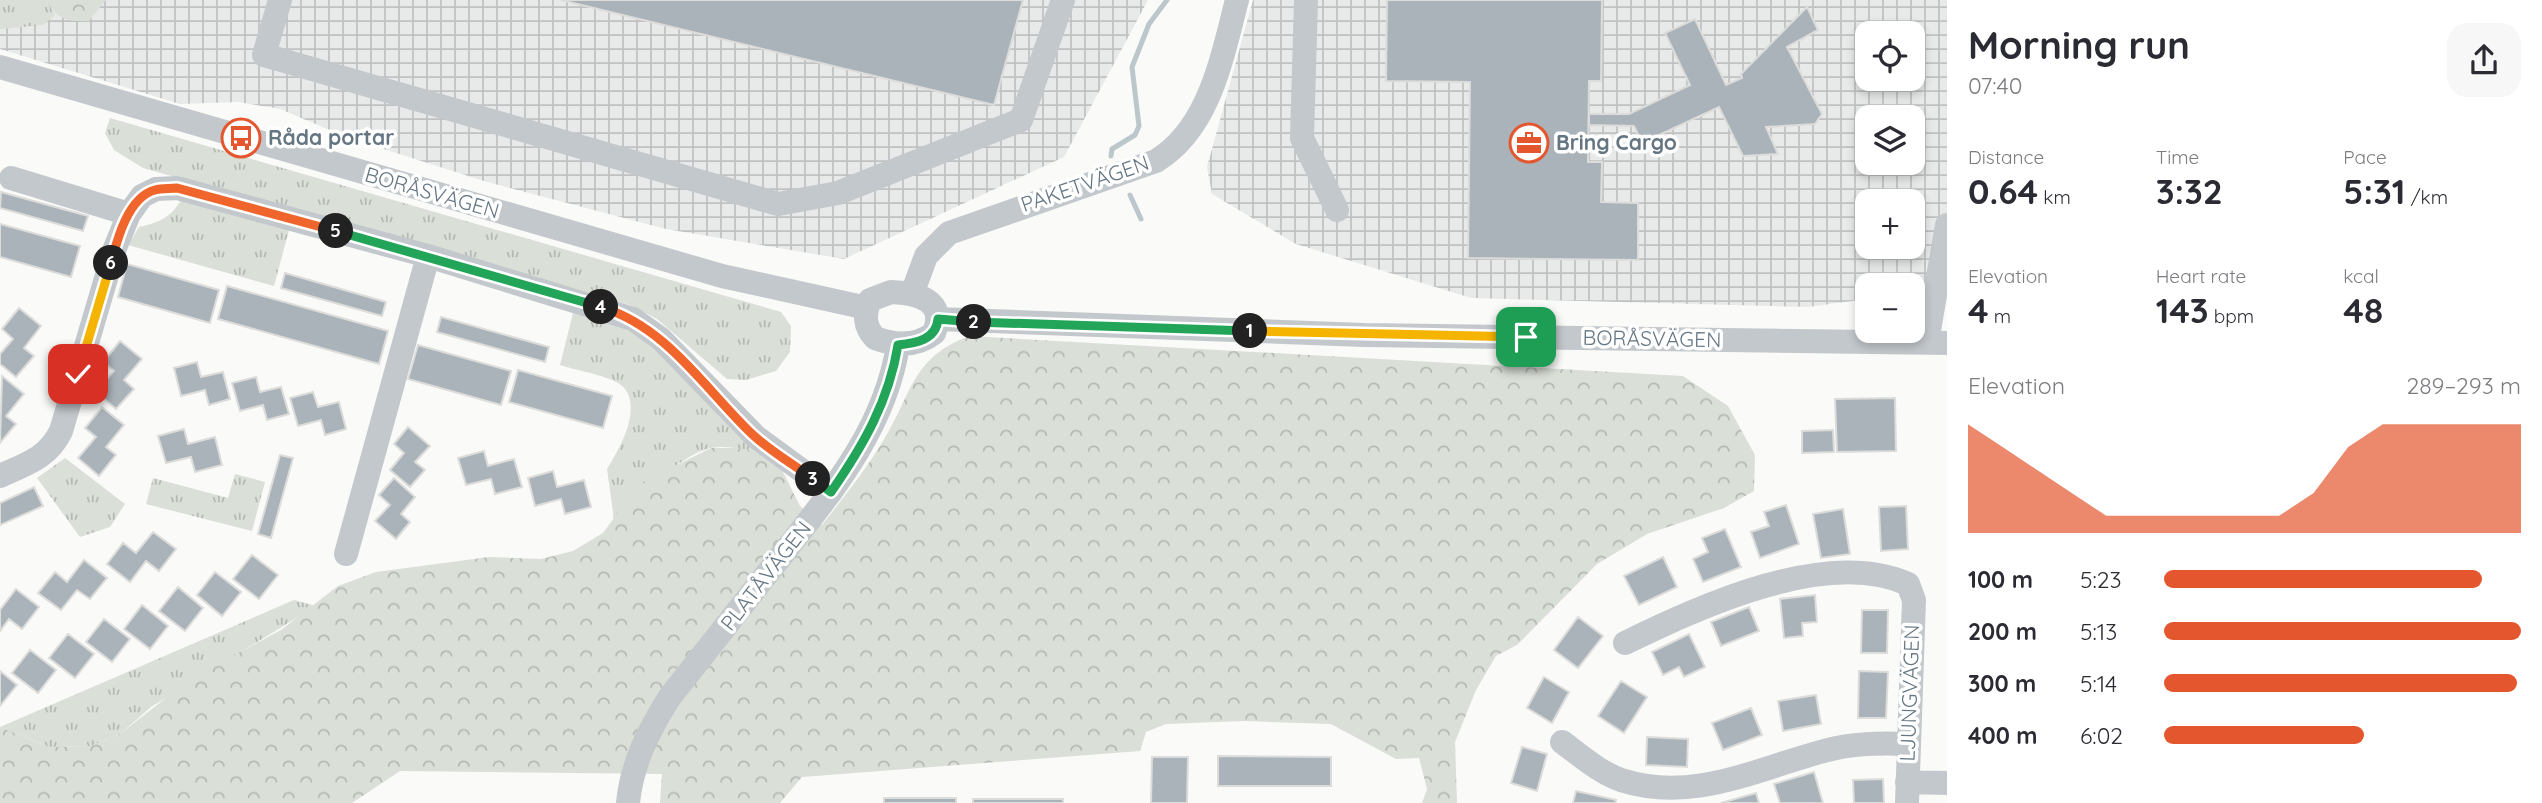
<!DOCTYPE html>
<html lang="en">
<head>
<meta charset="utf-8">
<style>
  :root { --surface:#fff; --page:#f7f7f7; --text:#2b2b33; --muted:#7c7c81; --accent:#e4572e }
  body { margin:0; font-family:Quicksand,sans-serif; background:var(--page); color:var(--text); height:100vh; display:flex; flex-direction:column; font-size:26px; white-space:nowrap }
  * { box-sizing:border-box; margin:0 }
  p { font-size:23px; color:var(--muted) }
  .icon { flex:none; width:38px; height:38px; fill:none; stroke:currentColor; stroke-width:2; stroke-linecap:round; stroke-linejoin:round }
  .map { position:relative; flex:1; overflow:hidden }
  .sheet { display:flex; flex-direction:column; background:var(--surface); width:595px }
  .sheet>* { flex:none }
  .buttons { position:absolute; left:1855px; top:21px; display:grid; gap:14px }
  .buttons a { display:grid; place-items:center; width:70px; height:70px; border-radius:14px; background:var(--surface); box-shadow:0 4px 10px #0003; font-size:35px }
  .pin { position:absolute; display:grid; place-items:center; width:60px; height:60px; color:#fff; margin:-30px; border-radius:14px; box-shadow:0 4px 10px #0006 }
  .km { position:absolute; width:35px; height:35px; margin:-18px; border-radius:50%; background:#222; color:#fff; font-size:19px; line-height:35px; text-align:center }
  .round { display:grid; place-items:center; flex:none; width:74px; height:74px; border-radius:21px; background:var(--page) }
  .summary { display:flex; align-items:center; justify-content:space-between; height:119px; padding:0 21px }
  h1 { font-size:38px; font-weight:700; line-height:52px }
  .stats { display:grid; grid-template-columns:repeat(3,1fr); gap:10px; height:119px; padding:7px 21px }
  .stats div { display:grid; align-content:center }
  .stats b { font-size:35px; font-weight:700 }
  .stats small { font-size:19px; font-weight:400 }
  .stats p { font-size:19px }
  .chart { height:196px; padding:14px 21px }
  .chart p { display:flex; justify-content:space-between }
  .chart svg { width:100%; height:126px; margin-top:7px; fill:var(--accent); opacity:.7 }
  ul { padding:0 21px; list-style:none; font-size:23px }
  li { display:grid; grid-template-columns:112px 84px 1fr; align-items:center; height:52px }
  li i { height:18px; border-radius:9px; background:var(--accent) }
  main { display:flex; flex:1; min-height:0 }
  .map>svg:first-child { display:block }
  .industrial { fill:url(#industrial-grid); fill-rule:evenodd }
  .grass { fill:url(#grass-tufts) }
  .forest { fill:url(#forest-crowns) }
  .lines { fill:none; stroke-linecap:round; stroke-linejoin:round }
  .stream { stroke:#bbc7cb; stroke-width:5 }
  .building { fill:#aab3b9; stroke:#dcdcda; stroke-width:2 }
  .minor { stroke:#c3c8cc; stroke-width:24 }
  .split-1-casing { stroke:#fff; stroke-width:14 }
  .split-2-casing { stroke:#fff; stroke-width:14 }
  .split-3-casing { stroke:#fff; stroke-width:14 }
  .split-4-casing { stroke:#fff; stroke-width:14 }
  .split-5-casing { stroke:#fff; stroke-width:14 }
  .split-6-casing { stroke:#fff; stroke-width:14 }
  .split-7-casing { stroke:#fff; stroke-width:14 }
  .split-1 { stroke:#f5b400; stroke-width:9 }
  .split-2 { stroke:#22a559; stroke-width:9 }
  .split-3 { stroke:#22a559; stroke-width:9 }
  .split-4 { stroke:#f0652b; stroke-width:9 }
  .split-5 { stroke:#22a559; stroke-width:9 }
  .split-6 { stroke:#f0652b; stroke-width:9 }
  .split-7 { stroke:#f5b400; stroke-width:9 }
  .labels { text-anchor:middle; stroke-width:7; stroke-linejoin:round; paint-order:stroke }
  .poi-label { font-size:21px; font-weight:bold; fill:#657683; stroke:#fff; text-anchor:start }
  .street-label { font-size:21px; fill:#657683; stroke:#fff }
</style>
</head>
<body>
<main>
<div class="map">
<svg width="1947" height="803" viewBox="0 0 1947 803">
  <defs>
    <pattern id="industrial-grid" width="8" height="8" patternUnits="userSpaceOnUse" patternTransform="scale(1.75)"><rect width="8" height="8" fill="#e8e9e9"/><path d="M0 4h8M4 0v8" fill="none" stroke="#c0c1c2"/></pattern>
    <pattern id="grass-tufts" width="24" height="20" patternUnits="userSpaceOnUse" patternTransform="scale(1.75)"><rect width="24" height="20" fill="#dadfd7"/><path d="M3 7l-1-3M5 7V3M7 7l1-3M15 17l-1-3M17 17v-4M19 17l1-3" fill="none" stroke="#b4b9b4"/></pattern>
    <pattern id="forest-crowns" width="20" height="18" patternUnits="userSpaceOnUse" patternTransform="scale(1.75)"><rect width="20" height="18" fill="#dadfd7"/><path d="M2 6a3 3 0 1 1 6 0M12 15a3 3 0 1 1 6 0" fill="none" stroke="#b4b9b4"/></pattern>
  </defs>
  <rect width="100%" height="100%" fill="#fafaf8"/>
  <path class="industrial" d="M0,0H1148L1064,157L844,259L666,229L487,182L346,137L280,109L238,102L180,104L0,49Z
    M1253,0H1947V285H1867V299L1808,307L1471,298L1296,244L1212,194L1207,167ZM1867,33H1913V79H1867ZM1867,117H1913V163H1867ZM1867,201H1913V247H1867Z"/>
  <path class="grass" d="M0,0H46L55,15L43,25L0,29Z
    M110,118L781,312L791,326L790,352L776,371L746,380L727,379L657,319L630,305L143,168L114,150L105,133Z
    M181,200L289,230L274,286L128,245L139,227C157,223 171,218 181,200Z
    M573,313L625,328L645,339L761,453C745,450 728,445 711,448C686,452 631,499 614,519L607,469C619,450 645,405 621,385C610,376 575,370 560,365Z
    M65,458L125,504L110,527L80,537L37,478Z
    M235,474L265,482L252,531L146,504L153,478L228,498Z
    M294,600L316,606L151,707L120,734L91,746L49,747L0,727Z"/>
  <path class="forest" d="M46,0H106L89,21C67,22 57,19 46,0Z
    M969,336L1683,376L1728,406L1755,455L1754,491L1724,508L1647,534L1597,564L1517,645L1496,656L1476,690L1455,742L1457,803H1422L1427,789L1419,758L1396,759L1331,724L1244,721L1166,724L1146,732L1140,751L802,777L780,803H660L662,774L400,771L352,803H0V727L49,747L91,746L120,734L190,679L281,630L338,586L376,572L489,557L541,559L573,551L603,533L639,484L711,448H737L761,453L781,468L800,506L822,525C843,498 865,471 883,441C913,393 910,359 969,336Z"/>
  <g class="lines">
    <path class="stream" d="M1111,156L1112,149L1135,135L1139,126L1132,67L1149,24L1167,0
      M1130,195L1141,219"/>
  </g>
  <path class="building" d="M561,0H1023L994,105Z
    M1387,0H1602L1601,81H1589L1588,162H1602L1601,202L1638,203V260L1468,258L1470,82L1386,81Z
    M1807,7L1818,30L1787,47L1822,114L1815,124L1766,127L1778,154L1743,156L1719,107L1642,143L1634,126L1589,125V114H1629L1690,85L1665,33L1695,19L1726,85L1742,78L1741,74Z
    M1,192L88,216L83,231L0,208Z
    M0,224L80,246L71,277L0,257Z
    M127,264L219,290L210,323L118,297Z
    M285,273L386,302L382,316L281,288Z
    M227,286L388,331L379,364L218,319Z
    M19,308L41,326L24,348L34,356L16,377L0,364V354L13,339L2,329Z
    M441,317L549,347L545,362L437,332Z
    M120,341L142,359L124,380L134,389L116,409L96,392L114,371L103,362Z
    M418,345L511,371L501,405L408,379Z
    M197,362L201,377L223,372L230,399L209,405L205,390L181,396L174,368Z
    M518,370L612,396L603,428L509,402Z
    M2,376L24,394L6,416L16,424L0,443Z
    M256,377L260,392L281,387L289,414L267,420L263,405L240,411L232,383Z
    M313,392L318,407L339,402L346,429L325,435L321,420L298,426L290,398Z
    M1895,398L1896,451L1837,452L1835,399Z
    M102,407L124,425L106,447L116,455L99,476L78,458L96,437L85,428Z
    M408,427L430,446L415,462L425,470L410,487L390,470L404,453L394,444Z
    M184,429L188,444L215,437L222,465L195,472L191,457L166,463L158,436Z
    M1833,430L1834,452L1802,453V431Z
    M484,451L488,466L514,459L522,487L495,494L491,479L466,485L458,458Z
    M280,455L293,458L271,538L258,534Z
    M553,471L557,487L584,480L591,507L565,514L561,499L535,506L528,478Z
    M394,478L415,497L401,514L410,522L396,539L375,521L390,505L379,495Z
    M34,487L43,506L0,525V503Z
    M1786,505L1799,544L1760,558L1751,532L1769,526L1764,512Z
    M1906,506L1908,549L1881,551L1879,507Z
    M1843,509L1850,554L1821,558L1813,514Z
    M1725,529L1741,567L1703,582L1693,559L1708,552L1702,538Z
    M153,532L176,549L159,571L146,561L130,582L107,564L123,543L136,553Z
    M252,555L278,575L259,599L233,579Z
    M1663,557L1677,587L1639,605L1624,576Z
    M84,560L107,578L90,599L77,590L61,610L38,593L55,572L67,582Z
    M215,572L241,592L222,616L197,595Z
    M178,587L203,608L185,631L159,611Z
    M16,589L39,607L22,629L9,619L0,631V610Z
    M1815,595L1817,622L1802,623L1803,636L1784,638L1780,599Z
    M142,605L168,626L150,649L124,629Z
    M1749,607L1759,631L1721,646L1711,622Z
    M1862,610H1888L1887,653H1861Z
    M1578,617L1603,636L1578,668L1554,650Z
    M104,619L130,639L112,662L86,642Z
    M68,634L94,654L75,678L49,658Z
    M1689,634L1705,667L1684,677L1679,667L1663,675L1652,652Z
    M30,650L56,670L38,693L12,673Z
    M0,671L17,685L0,706Z
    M1859,671L1888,672L1886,718H1858Z
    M1544,677L1569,692L1552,723L1527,708Z
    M1621,681L1647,697L1624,733L1598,716Z
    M1816,695L1821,724L1783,731L1778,701Z
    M1751,708L1762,735L1723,750L1712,723Z
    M1647,737L1688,739L1687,767L1646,765Z
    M1522,747L1547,754L1537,791L1511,783Z
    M1218,756L1331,757V786H1218Z
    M1152,757H1188L1187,803H1151Z
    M1814,772L1823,803H1780L1774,784Z
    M1883,779L1884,803H1854L1853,780Z
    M1576,791L1616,800L1615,803H1573Z
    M1756,793L1759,803H1721Z
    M884,798H956V803H884Z
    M973,799H1063V803H973Z"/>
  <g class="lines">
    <path class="minor" d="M280,0L264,55L778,204L838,193L1021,120L1063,0
      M1306,0L1302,138L1337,210
      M0,67L722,276L867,308
      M11,178L129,214
      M891,292C917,293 947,300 934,333C916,347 896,346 875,338C864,326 864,315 870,300Z
      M912,294L926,256L949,233L1156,161C1210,128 1222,57 1237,0
      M938,319L1364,335L1947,343
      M1927,342L1947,225
      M0,476C26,464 48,458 61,431L115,248L129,214L142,196L156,189L177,188L428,256L633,319L661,339L756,437L831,492
      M346,554L428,256
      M1625,643C1699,607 1827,547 1908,584L1914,600L1907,803
      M1562,742C1581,756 1599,772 1621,780C1693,803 1756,769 1824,751C1852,743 1880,743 1909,744
      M1907,782L1947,783
      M628,803C632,763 648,732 669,698C705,652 742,606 778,560C829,495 885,430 898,345"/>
  </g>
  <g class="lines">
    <defs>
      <path id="split-1" d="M1250,331L1526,337"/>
      <path id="split-2" d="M974,322L1250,331"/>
      <path id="split-3" d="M813,479L831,492C863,446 889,401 898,345C916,343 936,340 938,319L974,322"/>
      <path id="split-4" d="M601,307C667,327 704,388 752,434C770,451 793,464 813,479"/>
      <path id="split-5" d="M336,231L601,307"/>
      <path id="split-6" d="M111,263C117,240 128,197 155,190C162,188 170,189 177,188L336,231"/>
      <path id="split-7" d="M78,374L111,263"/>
    </defs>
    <use href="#split-1" class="split-1-casing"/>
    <use href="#split-2" class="split-2-casing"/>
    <use href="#split-3" class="split-3-casing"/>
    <use href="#split-4" class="split-4-casing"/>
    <use href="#split-5" class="split-5-casing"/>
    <use href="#split-6" class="split-6-casing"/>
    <use href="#split-7" class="split-7-casing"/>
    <use href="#split-1" class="split-1"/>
    <use href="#split-2" class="split-2"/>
    <use href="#split-3" class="split-3"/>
    <use href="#split-4" class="split-4"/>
    <use href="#split-5" class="split-5"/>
    <use href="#split-6" class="split-6"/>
    <use href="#split-7" class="split-7"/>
  </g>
  <defs>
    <symbol id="bus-ring" viewBox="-11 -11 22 22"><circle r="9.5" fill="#fff" stroke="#e4572e" stroke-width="1.5"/><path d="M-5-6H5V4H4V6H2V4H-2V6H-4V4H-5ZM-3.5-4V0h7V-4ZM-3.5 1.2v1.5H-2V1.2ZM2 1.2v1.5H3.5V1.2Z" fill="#e4572e"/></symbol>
    <symbol id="office-ring" viewBox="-11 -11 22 22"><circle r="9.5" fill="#fff" stroke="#e4572e" stroke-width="1.5"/><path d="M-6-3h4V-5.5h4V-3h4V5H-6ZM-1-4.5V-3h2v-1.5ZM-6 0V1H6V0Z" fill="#e4572e"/></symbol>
  </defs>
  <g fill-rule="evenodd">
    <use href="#bus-ring" x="219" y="116" width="44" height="44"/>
    <use href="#office-ring" x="1507" y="121" width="44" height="44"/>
  </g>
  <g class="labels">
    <g class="poi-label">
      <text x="268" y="145">Råda portar</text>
      <text x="1556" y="150">Bring Cargo</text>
    </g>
    <g class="street-label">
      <text transform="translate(1085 184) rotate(-19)" y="7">PAKETVÄGEN</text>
      <text transform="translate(432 193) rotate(16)" y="7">BORÅSVÄGEN</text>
      <text transform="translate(1652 339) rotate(1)" y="7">BORÅSVÄGEN</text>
      <text transform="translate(766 576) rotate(-52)" y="7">PLATÅVÄGEN</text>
      <text transform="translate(1910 693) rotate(-88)" y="7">LJUNGVÄGEN</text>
    </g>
  </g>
</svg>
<div class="buttons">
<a><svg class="icon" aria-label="locate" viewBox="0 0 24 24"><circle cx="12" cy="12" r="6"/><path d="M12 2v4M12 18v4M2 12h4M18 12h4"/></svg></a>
<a><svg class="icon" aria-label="layers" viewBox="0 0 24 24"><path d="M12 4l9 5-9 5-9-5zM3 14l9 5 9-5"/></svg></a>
<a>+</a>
<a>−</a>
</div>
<div class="pin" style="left:1526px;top:337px;background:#1e9e55"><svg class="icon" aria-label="arrive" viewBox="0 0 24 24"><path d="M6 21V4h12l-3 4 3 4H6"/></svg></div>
<div class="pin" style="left:78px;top:374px;background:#d93025"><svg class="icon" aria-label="check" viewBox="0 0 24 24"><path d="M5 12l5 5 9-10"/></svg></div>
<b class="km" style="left:1250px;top:331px">1</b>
<b class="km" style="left:974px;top:322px">2</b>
<b class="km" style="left:813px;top:479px">3</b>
<b class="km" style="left:601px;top:307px">4</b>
<b class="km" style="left:336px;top:231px">5</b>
<b class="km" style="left:111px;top:263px">6</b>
</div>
<section class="sheet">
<div class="summary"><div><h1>Morning run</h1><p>07:40</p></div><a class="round"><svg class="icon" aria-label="share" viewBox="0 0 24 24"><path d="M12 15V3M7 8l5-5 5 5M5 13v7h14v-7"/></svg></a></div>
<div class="stats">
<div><p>Distance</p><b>0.64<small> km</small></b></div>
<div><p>Time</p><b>3:32</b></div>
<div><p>Pace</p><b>5:31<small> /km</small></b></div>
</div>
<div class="stats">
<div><p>Elevation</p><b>4<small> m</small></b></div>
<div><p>Heart rate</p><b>143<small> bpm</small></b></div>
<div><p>kcal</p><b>48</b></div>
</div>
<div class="chart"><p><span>Elevation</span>289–293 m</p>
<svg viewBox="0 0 160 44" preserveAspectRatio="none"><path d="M0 44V6L10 14L20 22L30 30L40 38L50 38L60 38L70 38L80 38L90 38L100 30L110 14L120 6L130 6L140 6L150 6L160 6V44z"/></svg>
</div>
<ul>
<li><b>100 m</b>5:23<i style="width:89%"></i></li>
<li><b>200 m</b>5:13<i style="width:100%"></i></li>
<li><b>300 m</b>5:14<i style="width:99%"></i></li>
<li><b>400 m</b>6:02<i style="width:56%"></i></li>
</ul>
</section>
</main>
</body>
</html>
